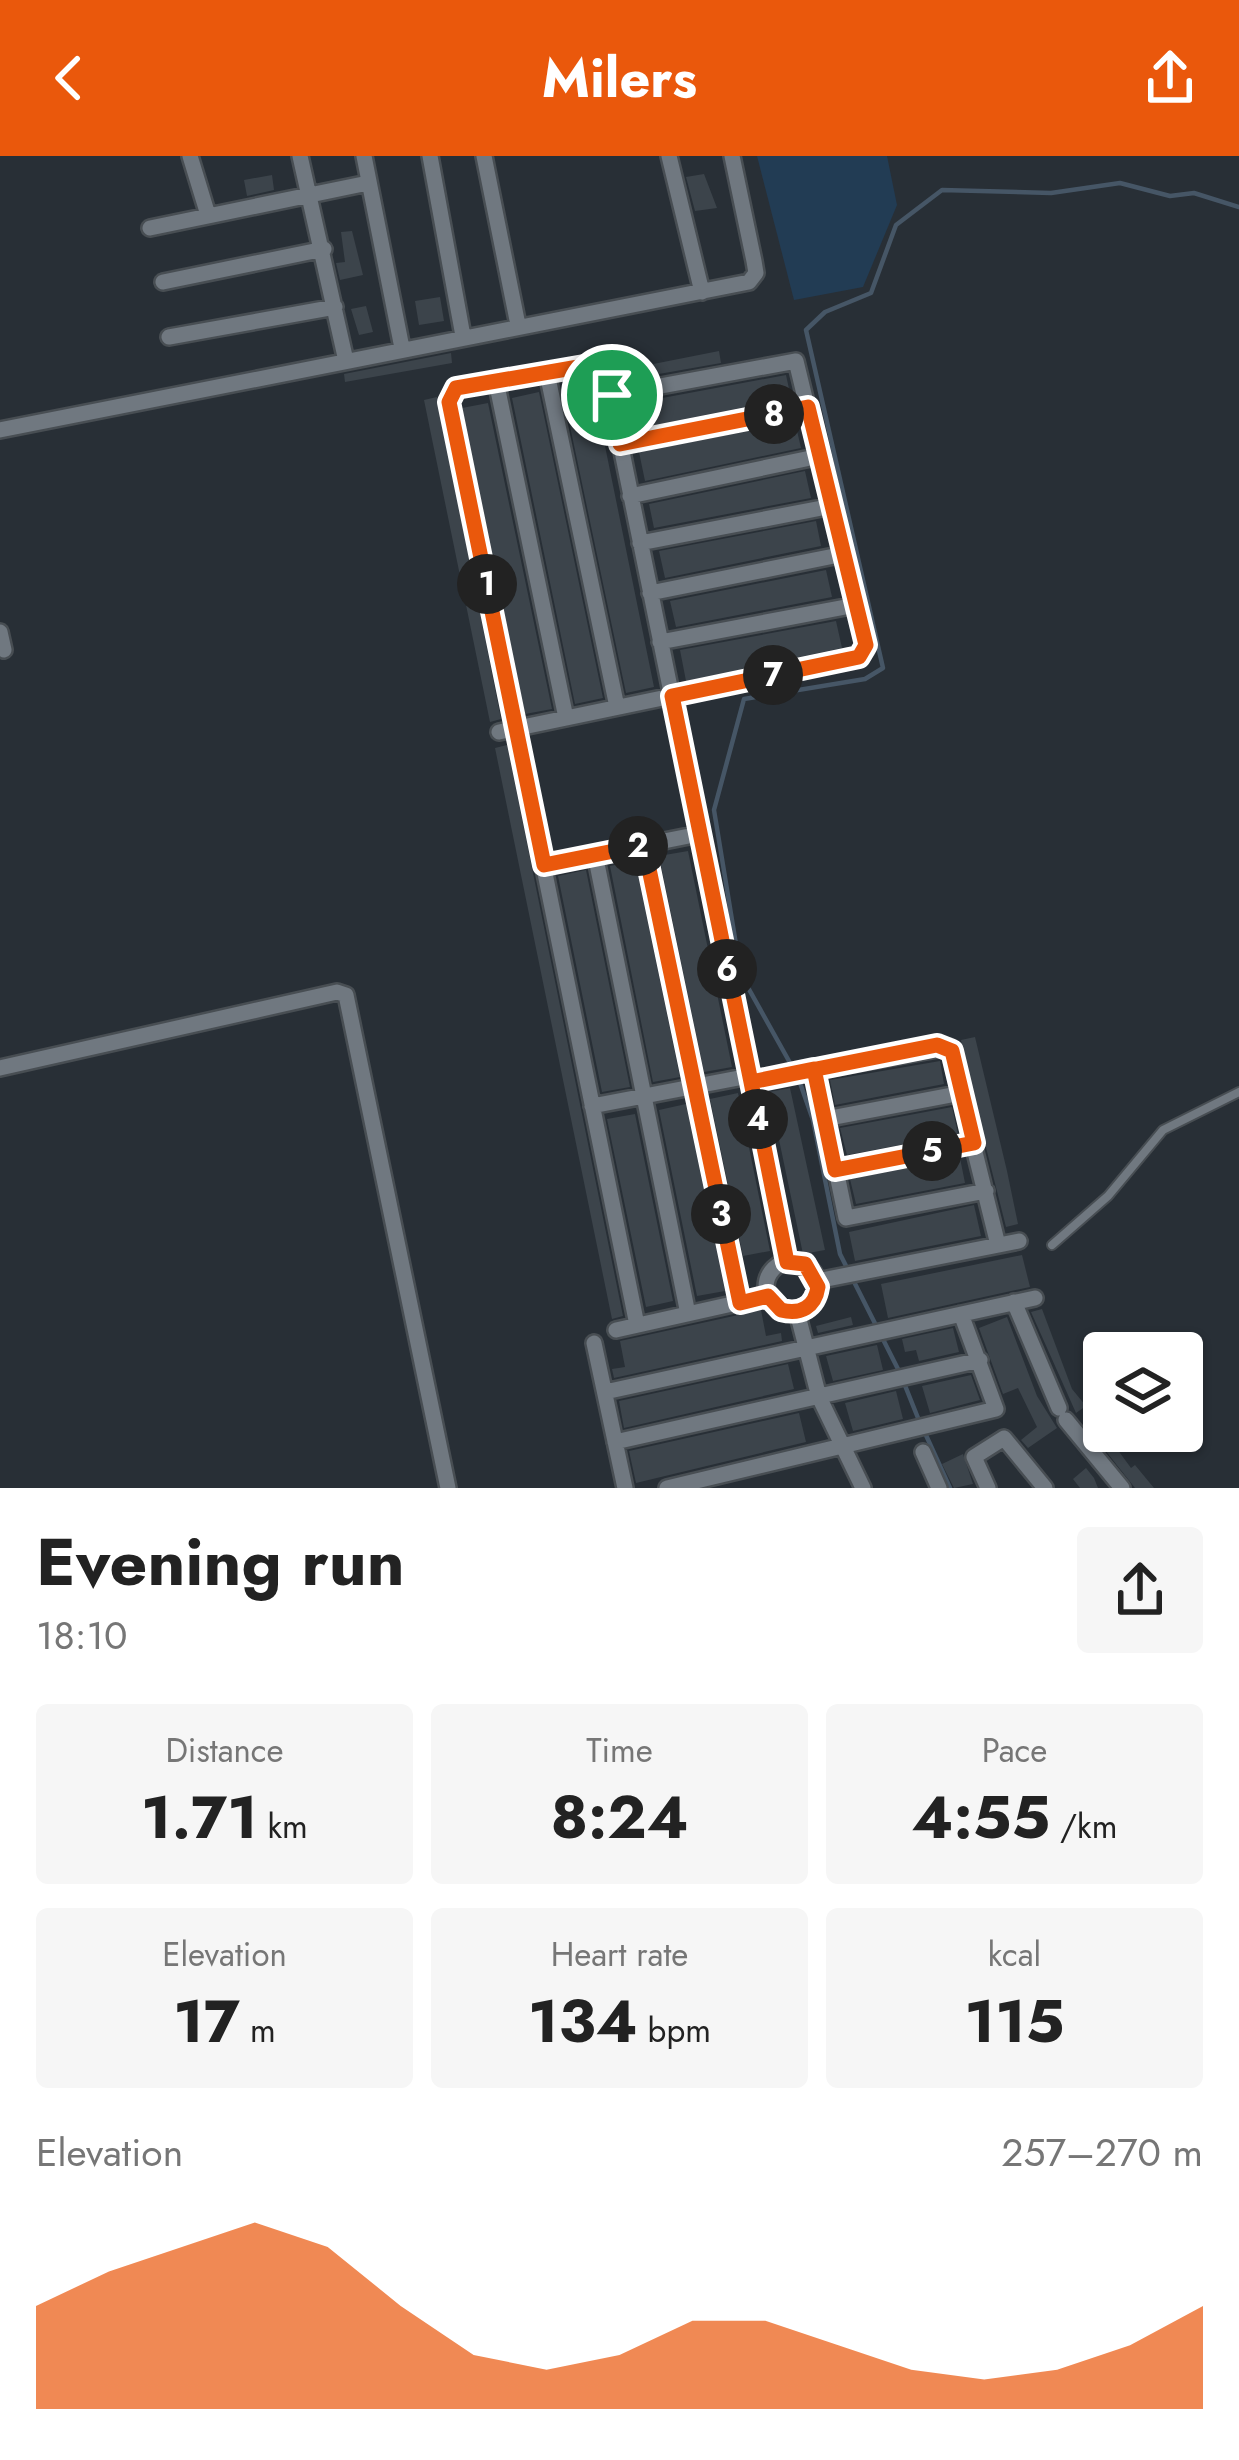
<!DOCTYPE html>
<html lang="en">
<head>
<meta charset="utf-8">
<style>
  :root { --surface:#fff; --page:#f6f6f6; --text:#222; --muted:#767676; --accent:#ea580c }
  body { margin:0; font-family:Jost,sans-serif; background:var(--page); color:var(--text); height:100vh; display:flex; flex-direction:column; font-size:45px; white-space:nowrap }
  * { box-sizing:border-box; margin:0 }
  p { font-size:39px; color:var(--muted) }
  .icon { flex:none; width:66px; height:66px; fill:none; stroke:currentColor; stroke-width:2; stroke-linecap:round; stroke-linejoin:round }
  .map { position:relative; height:1332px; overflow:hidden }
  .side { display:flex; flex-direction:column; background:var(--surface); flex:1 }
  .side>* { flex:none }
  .tools { position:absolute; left:1083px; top:1176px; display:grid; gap:24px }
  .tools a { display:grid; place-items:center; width:120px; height:120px; border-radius:12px; background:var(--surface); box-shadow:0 3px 9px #0004; font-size:60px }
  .pin { position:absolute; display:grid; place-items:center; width:102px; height:102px; color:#fff; margin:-51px; border:6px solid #fff; border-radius:50%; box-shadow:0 3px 12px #0007 }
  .km { position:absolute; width:60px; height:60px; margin:-30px; border-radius:50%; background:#222; color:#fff; font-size:33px; line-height:60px; text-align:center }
  .round { display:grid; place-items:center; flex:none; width:126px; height:126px; border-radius:12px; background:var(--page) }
  .overview { display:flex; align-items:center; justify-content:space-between; height:204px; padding:0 36px }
  h1 { font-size:66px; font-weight:700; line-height:90px }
  .stats { display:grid; grid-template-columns:repeat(3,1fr); gap:18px; height:204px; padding:12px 36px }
  .stats div { display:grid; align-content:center; border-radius:12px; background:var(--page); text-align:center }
  .stats b { font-size:60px; font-weight:700 }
  .stats small { font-size:33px; font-weight:400 }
  .stats p { font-size:33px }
  .chart { height:336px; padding:24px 36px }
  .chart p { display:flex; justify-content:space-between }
  .chart svg { width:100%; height:216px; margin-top:12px; fill:var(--accent); opacity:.7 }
  header { display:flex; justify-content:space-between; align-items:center; height:156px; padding:0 36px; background:var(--accent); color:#fff; font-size:54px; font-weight:700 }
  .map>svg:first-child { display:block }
  .green { fill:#223c54 }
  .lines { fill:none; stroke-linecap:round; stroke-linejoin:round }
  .stream { stroke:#465666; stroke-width:4.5 }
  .building { fill:#3c444b }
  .lane-casing { stroke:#484e53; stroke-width:12 }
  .street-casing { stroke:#484e53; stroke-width:20 }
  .lane { stroke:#707880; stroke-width:8 }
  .street { stroke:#707880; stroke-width:15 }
  .route-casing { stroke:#fff; stroke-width:24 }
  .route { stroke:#ea580c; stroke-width:15 }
</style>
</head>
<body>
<header><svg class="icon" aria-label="back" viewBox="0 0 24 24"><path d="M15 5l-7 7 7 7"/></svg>Milers<svg class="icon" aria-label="share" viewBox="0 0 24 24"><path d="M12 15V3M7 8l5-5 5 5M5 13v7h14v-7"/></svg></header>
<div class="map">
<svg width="1239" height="1332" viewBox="0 0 1239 1332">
  <rect width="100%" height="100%" fill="#282f36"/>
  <path class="green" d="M757,0H887L897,49L863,131L794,144Z"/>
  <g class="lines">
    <path class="stream" d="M794,914L741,819L714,654L744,543L865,523L883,512L806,174L825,156L871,137L896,69L942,34L1051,37L1120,27L1170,40L1194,37L1239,51
      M799,924L813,964L840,1098L900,1217
      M904,1227L920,1267
      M925,1277L950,1332"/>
  </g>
  <path class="building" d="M704,18L717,52L695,55L686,21Z
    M272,19L274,34L247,40L244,24Z
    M352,75L363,119L340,124L336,107L345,106L341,76Z
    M440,141L444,165L419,169L415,145Z
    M366,150L373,176L359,179L351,153Z
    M719,195L721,207L625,224L623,214Z
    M451,197L452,207L345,226L344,218Z
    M786,219L791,242L635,273L630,248Z
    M592,226L654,531L626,537L562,232Z
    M539,236L603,542L575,548L512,242Z
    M437,241L501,563L490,566L424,244Z
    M488,247L552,553L525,558L462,252Z
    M795,266L801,292L645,325L639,296Z
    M805,315L811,342L654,372L649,348Z
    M816,365L821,390L665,422L659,395Z
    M826,414L832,441L676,471L670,445Z
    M836,465L842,492L686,525L680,494Z
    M507,589L623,1160L612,1163L495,592Z
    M688,695L732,911L704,916L659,700Z
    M635,705L680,921L653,926L610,710Z
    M586,714L630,931L602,936L558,720Z
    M975,881L1007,1015L1018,1068L1006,1071L966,912L961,884Z
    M940,905L944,928L835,949L830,924Z
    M790,932L825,1094L803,1098L769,936Z
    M738,937L770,1095L743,1100L710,943Z
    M686,948L725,1135L697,1140L659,954Z
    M952,951L958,978L847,999L840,972Z
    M635,958L673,1145L646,1151L607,963Z
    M960,1002L965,1027L856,1048L850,1023Z
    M974,1049L981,1080L855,1105L849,1076Z
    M1022,1099L1030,1131L888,1162L881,1128Z
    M1042,1153L1072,1233L1086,1250L1076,1257L1031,1156Z
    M761,1154L766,1180L781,1177L782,1185L614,1222L612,1213L625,1211L620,1185Z
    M851,1161L853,1169L818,1177L816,1170Z
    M1007,1161L1037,1240L1057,1272L1028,1292L1021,1284L1037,1271L1018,1232L1003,1238L979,1172Z
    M953,1172L959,1196L919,1205L916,1194L905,1196L902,1183Z
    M877,1189L883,1214L833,1225L826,1200Z
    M788,1208L794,1233L624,1272L619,1245Z
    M971,1219L980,1244L930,1257L922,1230Z
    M896,1235L903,1263L853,1275L845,1247Z
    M1104,1252V1275L1131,1312L1135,1309L1154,1332H1135L1086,1270V1261Z
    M799,1257L806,1286L636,1327L629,1295Z
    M963,1298L973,1328L954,1332L942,1308Z
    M1086,1312L1094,1322L1098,1332H1080L1073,1323Z"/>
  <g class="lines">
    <defs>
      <path id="lane" d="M1052,1089L1108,1040L1163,974L1239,936"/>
      <path id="street" d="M190,0L208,59
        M300,0L346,205
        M364,0L402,192
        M430,0L463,180
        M484,0L518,169
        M669,0L702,136
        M150,72L368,27
        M163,126L324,93
        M169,181L335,151
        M547,217L617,551
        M496,225L566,562
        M0,274L749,126L756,117L754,105L732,0
        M620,288L808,251
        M630,340L820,300
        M640,387L832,350
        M650,437L844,398
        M0,476L4,494
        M660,486L856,449
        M499,576L859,501L866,494L796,205L612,239
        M644,689L740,1146
        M595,698L688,1158
        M544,709L699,678
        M0,912L337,836L346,839L448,1332
        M815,913L846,1062L986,1035
        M751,926L949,891L998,1089
        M592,950L749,920
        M825,963L962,937
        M835,1014L974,987
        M766 1131a26 26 0 1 1 52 0a26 26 0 1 1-52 0Z
        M817,1125L1019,1085
        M1014,1146L1059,1252
        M797,1156L819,1241L863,1332
        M637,1169L449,246L456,232L590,209L605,212L787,1106
        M616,1174L768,1140
        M594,1187L625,1332
        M605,1236L1035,1142
        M1066,1264L1122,1332
        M615,1286L980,1204
        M923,1296L939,1332
        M667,1332L996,1253L961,1158
        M988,1332L974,1301L1004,1282L1045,1332"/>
    </defs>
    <use href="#lane" class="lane-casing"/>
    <use href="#street" class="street-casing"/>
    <use href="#lane" class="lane"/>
    <use href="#street" class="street"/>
  </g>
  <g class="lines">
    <defs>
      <path id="route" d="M612,239L605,212L590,209L456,232L449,246L544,709L644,689L740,1147L768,1140L781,1154C801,1159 815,1151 818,1131L805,1108L787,1106L751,926L937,889L952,895L974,987L835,1014L814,913L751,926L672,540L859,501L866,489L808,251L620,288L612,239"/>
    </defs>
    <use href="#route" class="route-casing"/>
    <use href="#route" class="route"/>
  </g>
</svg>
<div class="tools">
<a><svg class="icon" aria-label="layers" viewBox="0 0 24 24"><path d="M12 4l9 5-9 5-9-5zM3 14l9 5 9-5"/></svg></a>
</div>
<div class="pin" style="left:612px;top:239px;background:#1e9e55"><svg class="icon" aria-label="arrive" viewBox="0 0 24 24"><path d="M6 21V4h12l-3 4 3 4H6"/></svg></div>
<b class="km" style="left:487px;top:428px">1</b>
<b class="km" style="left:638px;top:690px">2</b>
<b class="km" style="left:721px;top:1058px">3</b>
<b class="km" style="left:758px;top:963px">4</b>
<b class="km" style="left:932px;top:995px">5</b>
<b class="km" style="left:727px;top:813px">6</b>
<b class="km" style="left:773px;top:519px">7</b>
<b class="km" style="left:774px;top:258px">8</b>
</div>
<section class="side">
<div class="overview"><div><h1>Evening run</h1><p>18:10</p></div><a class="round"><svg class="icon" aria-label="share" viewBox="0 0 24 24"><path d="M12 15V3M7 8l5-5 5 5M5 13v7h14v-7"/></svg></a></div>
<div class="stats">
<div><p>Distance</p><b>1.71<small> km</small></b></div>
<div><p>Time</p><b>8:24</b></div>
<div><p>Pace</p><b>4:55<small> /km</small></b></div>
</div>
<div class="stats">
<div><p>Elevation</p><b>17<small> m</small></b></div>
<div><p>Heart rate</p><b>134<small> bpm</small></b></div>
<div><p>kcal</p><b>115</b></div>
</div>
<div class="chart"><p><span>Elevation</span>257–270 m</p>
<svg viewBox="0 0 160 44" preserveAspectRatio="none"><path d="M0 44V23L10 16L20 11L30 6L40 11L50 23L60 33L70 36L80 33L90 26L100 26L110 31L120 36L130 38L140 36L150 31L160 23V44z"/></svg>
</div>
</section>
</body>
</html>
